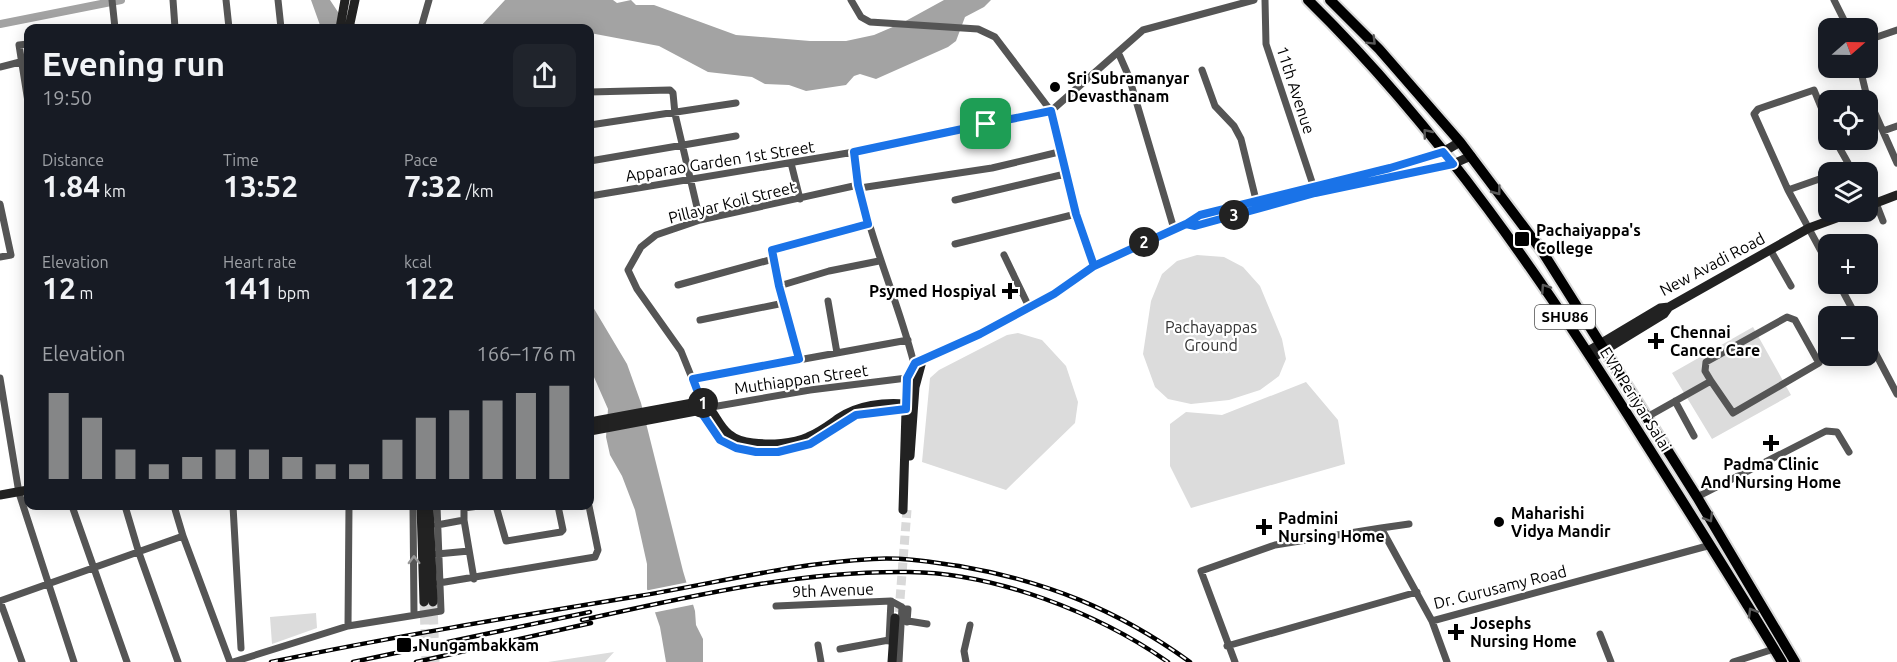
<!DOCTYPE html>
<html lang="en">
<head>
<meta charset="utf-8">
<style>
  :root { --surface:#171b24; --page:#20242c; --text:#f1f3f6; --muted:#9ea1a6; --accent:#858687 }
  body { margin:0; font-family:Ubuntu,sans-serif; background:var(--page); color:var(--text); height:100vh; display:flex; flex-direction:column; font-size:22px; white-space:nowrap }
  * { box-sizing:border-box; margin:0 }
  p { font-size:20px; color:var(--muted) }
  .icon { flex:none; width:33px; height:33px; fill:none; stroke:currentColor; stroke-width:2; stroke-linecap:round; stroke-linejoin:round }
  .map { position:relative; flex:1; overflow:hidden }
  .side { position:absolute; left:24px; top:24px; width:570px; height:486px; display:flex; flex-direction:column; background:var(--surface); border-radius:12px; box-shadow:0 3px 15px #0003 }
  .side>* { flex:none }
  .needle { width:39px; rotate:70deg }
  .controls { position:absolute; left:1818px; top:18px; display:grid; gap:12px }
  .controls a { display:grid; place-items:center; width:60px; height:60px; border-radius:12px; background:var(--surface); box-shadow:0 3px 15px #0003; font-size:30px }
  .pin { position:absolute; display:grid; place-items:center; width:51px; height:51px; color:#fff; margin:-26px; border-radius:12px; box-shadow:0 3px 9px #0006 }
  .km { position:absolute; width:30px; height:30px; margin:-15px; border-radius:50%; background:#222; color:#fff; font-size:16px; line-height:30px; text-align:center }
  .round { display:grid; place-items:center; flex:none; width:63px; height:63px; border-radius:12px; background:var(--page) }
  .headline { display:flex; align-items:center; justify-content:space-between; height:102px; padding:0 18px }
  h1 { font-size:33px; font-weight:700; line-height:45px }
  .metrics { display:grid; grid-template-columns:repeat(3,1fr); gap:9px; height:102px; padding:6px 18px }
  .metrics div { display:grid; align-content:center }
  .metrics b { font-size:30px; font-weight:700 }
  .metrics small { font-size:16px; font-weight:400 }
  .metrics p { font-size:16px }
  .chart { height:168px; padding:12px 18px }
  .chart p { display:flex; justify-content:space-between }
  .chart svg { width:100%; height:108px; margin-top:6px; stroke:var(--accent); stroke-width:6 }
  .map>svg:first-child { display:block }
  .green { fill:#dcdcdc }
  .water { fill:#a3a3a3 }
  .pier { fill:#fff }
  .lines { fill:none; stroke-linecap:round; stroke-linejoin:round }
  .canal { stroke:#a3a3a3; stroke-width:8 }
  .secondary-tunnel { stroke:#d9d9d9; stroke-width:9; stroke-dasharray:9 4.5; stroke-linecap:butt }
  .primary-casing { stroke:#dbdbdb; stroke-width:14 }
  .street { stroke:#555; stroke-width:7 }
  .secondary { stroke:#222; stroke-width:9 }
  .primary { stroke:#000; stroke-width:10 }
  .rail-casing { stroke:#000; stroke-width:4.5 }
  .rail { stroke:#fff; stroke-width:2; stroke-dasharray:7; stroke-linecap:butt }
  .oneway { stroke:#595959 }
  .oneway2 { stroke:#999 }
  .route-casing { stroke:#fff; stroke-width:12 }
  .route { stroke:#1a73e8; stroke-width:8 }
  .poi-dot { fill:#000; stroke:#fff; stroke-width:2 }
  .labels { text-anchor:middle; stroke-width:4.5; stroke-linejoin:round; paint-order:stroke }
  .shield { fill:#fff; stroke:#4c4c4c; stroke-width:1.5 }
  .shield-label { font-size:15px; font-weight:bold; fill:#000 }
  .poi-label { font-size:16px; font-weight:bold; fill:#000; stroke:#fff; text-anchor:start }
  .street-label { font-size:16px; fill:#000; stroke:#fff }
  .park-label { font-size:16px; fill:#333; stroke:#fff }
</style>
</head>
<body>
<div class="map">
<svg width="1897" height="662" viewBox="0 0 1897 662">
  <rect width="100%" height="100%" fill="#fff"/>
  <path class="green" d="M1197,255L1224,257L1243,267L1260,286L1282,339L1286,359L1279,376L1260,390L1229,400L1191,404L1168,399L1155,387L1143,354L1151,301L1162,274L1177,261Z
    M1753,327L1791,395L1712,439L1672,373Z
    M1018,333L1042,340L1066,366L1078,402L1075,423L1006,490L922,462L930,378L939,370L1007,335Z
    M1306,382L1338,420L1345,464L1191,508L1170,466V424L1186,412L1222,415Z
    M316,613L317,628L272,644L270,617Z
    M614,652L605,662H548Z"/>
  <path class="water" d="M311,0H330L340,15L362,28H321Z
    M505,0H613L617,3L631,0L636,5H654L736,35L810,41H846L874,35L902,23L944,0H991L984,7L965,17L956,41L948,47L876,79L860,74L854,76L846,85L806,91L789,85L765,84L752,77L708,72L659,46L590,33V28H479Z
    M590,302L627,364L641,403L683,571L695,611L696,625L703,639V662H666L660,627L647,589V564L635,510L622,476L610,455L606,437L608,409L590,368Z"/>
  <path class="pier" d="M689,582L696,604L652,613L644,591Z"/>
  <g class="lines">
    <path class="canal" d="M0,24L121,0"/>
    <path class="secondary-tunnel" d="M424,602L426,662
      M433,602L435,662
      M899,612L907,510"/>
    <defs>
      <path id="primary" d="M1308,0C1440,129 1545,283 1643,439C1690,513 1737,587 1782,662
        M1330,0L1379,49L1460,142L1542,251L1697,497L1795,662"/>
    </defs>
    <use href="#primary" class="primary-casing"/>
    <path class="street" d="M112,0L115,28
      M173,0L175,28
      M226,0L229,28
      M278,0L281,28
      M851,0L861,17L870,22L978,29L995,37L1051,111L1076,214L1094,266
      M1265,0L1266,44L1315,191
      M1834,0L1848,28
      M421,28L429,0
      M1868,40L1897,30
      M28,44L19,45L28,102
      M1118,52L1129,77L1174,229
      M0,67L20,62
      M1860,68L1866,93L1897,163
      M1202,70L1215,106L1234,126L1241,139L1257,204
      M590,92L670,90L673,93L675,114L700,220
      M1828,124L1814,90L1758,109L1754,114L1788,190L1828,264
      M590,125L736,103
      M1883,131L1897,126
      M1835,140L1848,163V169L1838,172
      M854,152C862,224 895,290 913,360L918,365
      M590,161L736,136
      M791,163L800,199
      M860,188L992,168L1059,152
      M1788,190L1828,176
      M590,196L854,152L1051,111L1143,30L1254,0
      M955,200L1065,174
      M1876,203L1883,221
      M0,204L11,255L0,257
      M955,244L1076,214
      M1771,251L1791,286
      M1004,255L1029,307
      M1839,284L1856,316
      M678,285L773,259
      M779,286L829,271L879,261
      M828,301L837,353
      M700,320L784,303
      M1868,339L1897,394
      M799,359L772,250L868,223
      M0,378L19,493L74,662
      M694,379L908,340
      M1675,401L1694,436
      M702,403L681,351L637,289L628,270L641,247L656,235L700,220L858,185
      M706,408L810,390L907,378
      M1647,417L1711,381L1733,413L1819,363L1795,320L1787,317L1706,362L1705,371L1711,381
      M1697,497L1826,431L1837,432L1849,452
      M72,506L127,662
      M125,506L139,553L178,662
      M174,506L183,536L230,662
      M233,506L241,648
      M413,506L414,614
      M464,506V520L474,579
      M496,506L506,541L561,532L563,530L558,506
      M464,508L479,506
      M437,525L464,520
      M1381,528L1409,524
      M437,554L469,551
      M439,583L595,557L598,550L589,506
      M776,606L891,601
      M902,609H908L907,622
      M902,620L927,624
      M1432,621L1447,662
      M348,626L349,506
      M1600,634L1611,662
      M889,641L891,601L902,607L899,662
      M818,645L821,662
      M1227,646L1417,592
      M840,649L889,640
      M22,662L0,601L183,536
      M233,662L348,626L441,611L437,506
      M966,662L964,651L970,625
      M1235,662L1201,571L1275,545L1381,528L1432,621L1711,545
      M1733,662L1774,649"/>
    <path class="secondary" d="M340,28L345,0
      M349,28L355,0
      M1868,206L1897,195
      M1186,224L1200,215L1390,168L1443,152L1460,142
      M1588,351L1660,308L1669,307L1809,228L1853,212
      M1592,358L1664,314L1669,307
      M590,422L698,402C720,406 714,440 753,443C770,445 793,444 808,437C820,432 829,425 839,418C858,405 884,402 906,404
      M590,431L696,411L701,412L720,440L736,448L756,452H778L810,444L856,415L886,410
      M910,456L915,387L922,361
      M0,495L28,490
      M421,506L424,602
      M429,506L433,602
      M903,510L907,378L915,363L980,334L1054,294L1094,266L1174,229L1186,224L1204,223L1315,193L1453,164L1471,156
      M892,662L895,618"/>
    <use href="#primary" class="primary"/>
    <defs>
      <path id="rail" d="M582,620C689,597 799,570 909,572C996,573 1098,613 1168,662
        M271,662C391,637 512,617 633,597C713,584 792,563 873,559C902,557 931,562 959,566C1046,581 1118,610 1190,662
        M353,662L590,612
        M416,662L591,623"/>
    </defs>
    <use href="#rail" class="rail-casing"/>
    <use href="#rail" class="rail"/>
  </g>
  <defs><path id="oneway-chevron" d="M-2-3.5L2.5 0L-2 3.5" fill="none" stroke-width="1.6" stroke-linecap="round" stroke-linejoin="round" transform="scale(1.5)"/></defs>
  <g class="oneway">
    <use href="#oneway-chevron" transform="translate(1372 41) rotate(45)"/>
    <use href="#oneway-chevron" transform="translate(1427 133) rotate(-129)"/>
    <use href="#oneway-chevron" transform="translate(1497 191) rotate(53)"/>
    <use href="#oneway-chevron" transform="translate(1545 288) rotate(-124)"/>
    <use href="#oneway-chevron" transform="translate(1709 518) rotate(59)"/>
    <use href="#oneway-chevron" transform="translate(1752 612) rotate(-121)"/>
  </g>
  <use class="oneway2" href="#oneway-chevron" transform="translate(414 560) rotate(-91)"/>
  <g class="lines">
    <defs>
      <path id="route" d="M986,124L854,152L858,185L868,224L772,250L779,286L799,359L693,379L702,403L708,406L701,412L720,440L736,448L756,452H778L810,444L856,415L906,409L907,378L915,363L980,334L1054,294L1094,266L1186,224L1200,215L1390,168L1443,152L1453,164L1315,193L1195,226L1186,224L1094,266L1076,214L1051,111L986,124"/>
    </defs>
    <use href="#route" class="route-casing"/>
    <use href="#route" class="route"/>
  </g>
  <g class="poi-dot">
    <circle cx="1055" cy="87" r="6"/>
    <rect x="1514" y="231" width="16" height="16" rx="3"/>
    <path d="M1007 282h6v6h6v6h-6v6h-6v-6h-6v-6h6z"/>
    <path d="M1653 332h6v6h6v6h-6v6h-6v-6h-6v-6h6z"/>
    <path d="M1768 434h6v6h6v6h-6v6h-6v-6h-6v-6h6z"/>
    <circle cx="1499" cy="522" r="6"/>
    <path d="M1261 518h6v6h6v6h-6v6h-6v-6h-6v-6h6z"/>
    <path d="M1453 623h6v6h6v6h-6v6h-6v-6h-6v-6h6z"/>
    <rect x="396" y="637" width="16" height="16" rx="3"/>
  </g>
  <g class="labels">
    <rect class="shield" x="1535" y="305" width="60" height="24" rx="4.5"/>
    <g class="shield-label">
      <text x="1565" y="322">SHU86</text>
    </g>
    <g class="poi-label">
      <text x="1067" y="84">Sri Subramanyar<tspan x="1067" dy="18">Devasthanam</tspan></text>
      <text x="1536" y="236">Pachaiyappa's<tspan x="1536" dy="18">College</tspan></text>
      <text x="996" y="297" text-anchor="end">Psymed Hospiyal</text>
      <text x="1670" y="338">Chennai<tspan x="1670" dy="18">Cancer Care</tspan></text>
      <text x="1771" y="470" text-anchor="middle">Padma Clinic<tspan x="1771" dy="18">And Nursing Home</tspan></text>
      <text x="1511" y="519">Maharishi<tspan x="1511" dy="18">Vidya Mandir</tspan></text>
      <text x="1278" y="524">Padmini<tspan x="1278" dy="18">Nursing Home</tspan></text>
      <text x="1470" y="629">Josephs<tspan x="1470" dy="18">Nursing Home</tspan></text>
      <text x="418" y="651">Nungambakkam</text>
    </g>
    <g class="street-label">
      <text transform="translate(1296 90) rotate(72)" y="6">11th Avenue</text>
      <text transform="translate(720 161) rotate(-9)" y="6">Apparao Garden 1st Street</text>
      <text transform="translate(732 202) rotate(-14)" y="6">Pillayar Koil Street</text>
      <text transform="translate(1712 264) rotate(-28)" y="6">New Avadi Road</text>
      <text transform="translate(801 379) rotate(-8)" y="6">Muthiappan Street</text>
      <text transform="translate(1636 399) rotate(58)" y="6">EVR Periyar Salai</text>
      <text transform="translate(1500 587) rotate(-14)" y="6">Dr. Gurusamy Road</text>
      <text transform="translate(833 590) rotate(-2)" y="6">9th Avenue</text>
    </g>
    <g class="park-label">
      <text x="1211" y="333">Pachayappas<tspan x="1211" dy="18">Ground</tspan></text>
    </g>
  </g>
</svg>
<div class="controls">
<a><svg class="needle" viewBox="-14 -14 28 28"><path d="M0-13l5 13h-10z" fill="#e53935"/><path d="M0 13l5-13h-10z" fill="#9ea1a6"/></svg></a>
<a><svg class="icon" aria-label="locate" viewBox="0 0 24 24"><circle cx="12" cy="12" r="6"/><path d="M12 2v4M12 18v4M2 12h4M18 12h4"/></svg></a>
<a><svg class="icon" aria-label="layers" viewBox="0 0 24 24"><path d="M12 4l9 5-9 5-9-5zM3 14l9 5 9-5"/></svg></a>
<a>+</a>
<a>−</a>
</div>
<div class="pin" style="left:986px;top:124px;background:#1e9e55"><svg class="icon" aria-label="arrive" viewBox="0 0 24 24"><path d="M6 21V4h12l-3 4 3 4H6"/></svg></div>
<b class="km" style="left:703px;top:403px">1</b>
<b class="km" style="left:1144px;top:242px">2</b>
<b class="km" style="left:1234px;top:215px">3</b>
<section class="side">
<div class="headline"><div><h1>Evening run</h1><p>19:50</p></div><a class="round"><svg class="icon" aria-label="share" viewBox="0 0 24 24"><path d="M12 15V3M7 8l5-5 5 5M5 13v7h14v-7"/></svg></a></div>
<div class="metrics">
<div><p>Distance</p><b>1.84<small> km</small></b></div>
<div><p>Time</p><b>13:52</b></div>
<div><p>Pace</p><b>7:32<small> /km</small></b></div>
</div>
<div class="metrics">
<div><p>Elevation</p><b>12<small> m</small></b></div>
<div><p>Heart rate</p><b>141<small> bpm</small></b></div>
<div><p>kcal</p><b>122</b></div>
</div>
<div class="chart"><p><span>Elevation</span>166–176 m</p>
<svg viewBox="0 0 160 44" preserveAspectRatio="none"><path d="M5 44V9M15 44V19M25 44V32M35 44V38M45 44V35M55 44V32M65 44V32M75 44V35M85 44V38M95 44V38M105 44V28M115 44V19M125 44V16M135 44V12M145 44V9M155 44V6"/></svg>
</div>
</section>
</div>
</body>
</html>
